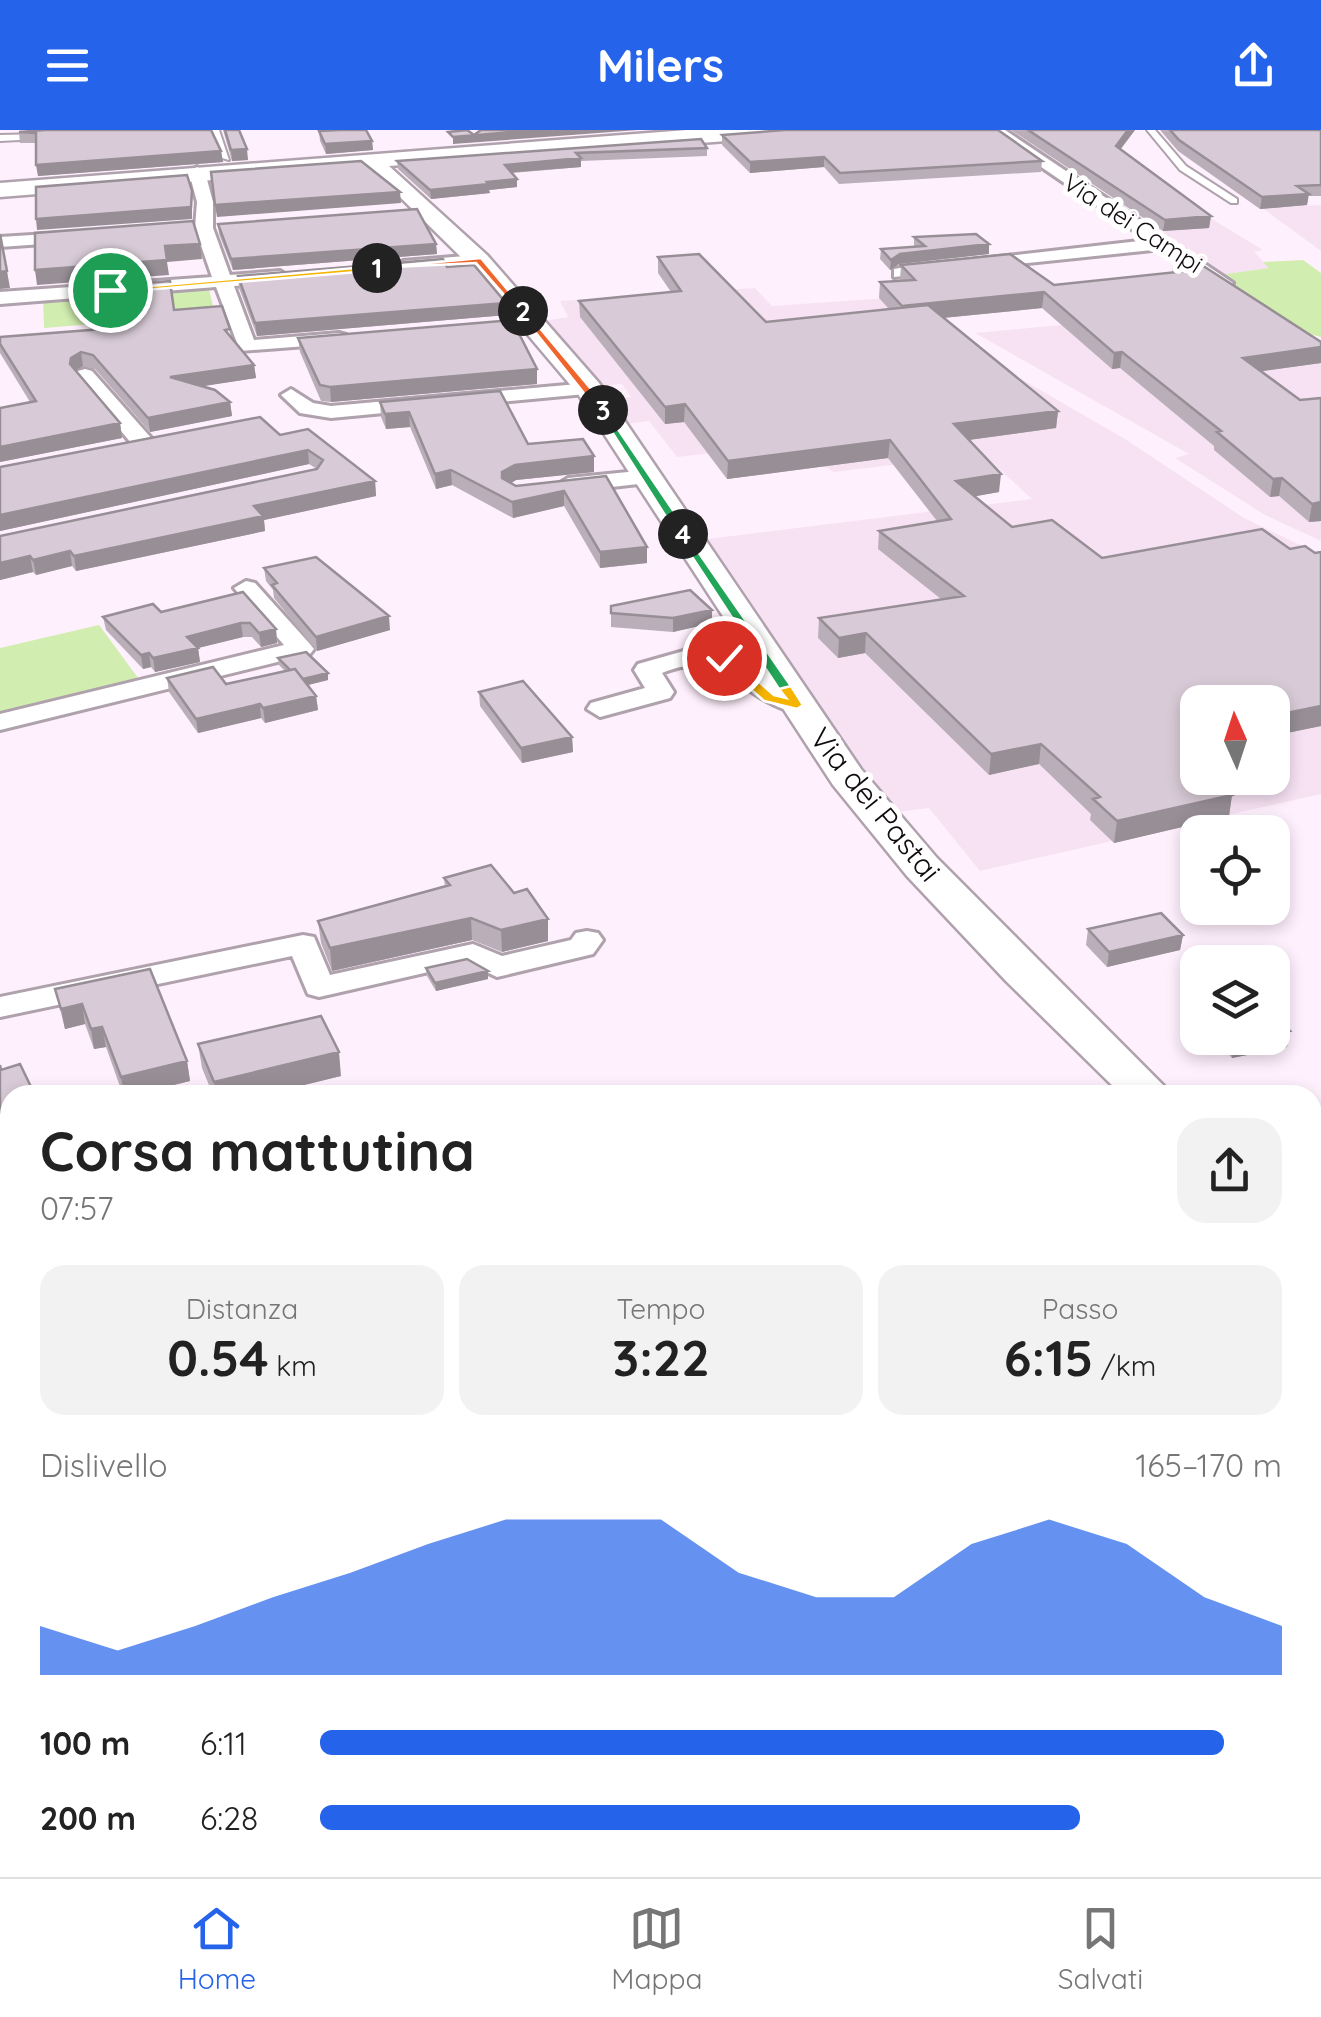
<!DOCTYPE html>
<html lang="it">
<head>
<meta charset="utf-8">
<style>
  :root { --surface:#fff; --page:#f2f2f2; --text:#222; --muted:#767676; --line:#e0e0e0; --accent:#2563eb }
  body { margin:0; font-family:Quicksand,sans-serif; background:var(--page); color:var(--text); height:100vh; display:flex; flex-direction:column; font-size:38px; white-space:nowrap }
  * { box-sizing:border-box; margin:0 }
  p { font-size:32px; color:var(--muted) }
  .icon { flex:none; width:55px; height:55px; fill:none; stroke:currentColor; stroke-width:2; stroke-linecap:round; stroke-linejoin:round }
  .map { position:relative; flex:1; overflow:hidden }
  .side { position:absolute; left:0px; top:955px; width:1322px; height:792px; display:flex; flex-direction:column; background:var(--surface); border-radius:30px 30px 0 0; box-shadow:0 5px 15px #0003 }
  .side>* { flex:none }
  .needle { width:65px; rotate:357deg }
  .controls { position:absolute; left:1180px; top:555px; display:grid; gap:20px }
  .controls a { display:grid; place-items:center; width:110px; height:110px; border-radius:20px; background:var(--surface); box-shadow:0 5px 15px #0003; font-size:50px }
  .pin { position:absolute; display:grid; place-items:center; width:85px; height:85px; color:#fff; margin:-42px; border:5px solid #fff; border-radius:50%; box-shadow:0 2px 10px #0007 }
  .km { position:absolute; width:50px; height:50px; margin:-25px; border-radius:50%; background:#222; color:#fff; font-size:28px; line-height:50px; text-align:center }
  .round { display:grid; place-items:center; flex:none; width:105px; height:105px; border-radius:30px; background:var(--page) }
  .summary { display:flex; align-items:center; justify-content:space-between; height:170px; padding:0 40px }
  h1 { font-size:55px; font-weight:700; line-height:75px }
  .metrics { display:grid; grid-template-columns:repeat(3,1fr); gap:15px; height:170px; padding:10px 40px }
  .metrics div { display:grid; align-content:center; border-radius:25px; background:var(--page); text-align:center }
  .metrics b { font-size:50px; font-weight:700 }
  .metrics small { font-size:28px; font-weight:400 }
  .metrics p { font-size:28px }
  .chart { height:280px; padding:20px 40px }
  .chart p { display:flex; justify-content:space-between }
  .chart svg { width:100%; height:180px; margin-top:10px; fill:var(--accent); opacity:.7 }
  ul { padding:0 40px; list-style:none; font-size:32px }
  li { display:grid; grid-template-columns:160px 120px 1fr; align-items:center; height:75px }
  li i { height:25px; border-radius:12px; background:var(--accent) }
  header { display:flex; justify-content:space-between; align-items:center; height:130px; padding:0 40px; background:var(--accent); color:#fff; font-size:45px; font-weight:700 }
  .tabs { display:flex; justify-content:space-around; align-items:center; height:140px; border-top:2px solid var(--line); background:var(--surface); font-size:28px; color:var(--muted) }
  .tabs a { display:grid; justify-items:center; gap:5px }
  .tabs .current { color:var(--accent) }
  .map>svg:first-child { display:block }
  .built { fill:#f7e2f4; fill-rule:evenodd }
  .green { fill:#d1edaf }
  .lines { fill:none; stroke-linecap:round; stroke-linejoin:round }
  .lane-casing { stroke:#afa2ad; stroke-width:4 }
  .street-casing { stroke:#afa2ad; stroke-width:6 }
  .secondary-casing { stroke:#afa2ad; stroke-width:5 }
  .lane { fill:#fff; fill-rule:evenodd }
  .street { fill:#fff; fill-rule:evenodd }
  .secondary { fill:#fff; fill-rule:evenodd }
  .wall { fill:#baafb9 }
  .shaded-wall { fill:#978e96 }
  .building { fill:#d8cbd7; stroke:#978e96; stroke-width:2.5 }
  .split-1 { fill:#f5b400; stroke:#fff; stroke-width:2.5 }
  .split-2 { fill:#f0652b; stroke:#fff; stroke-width:2.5 }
  .split-3 { fill:#f0652b; stroke:#fff; stroke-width:2.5 }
  .split-4 { fill:#22a559; stroke:#fff; stroke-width:2.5 }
  .split-5 { fill:#22a559; stroke:#fff; stroke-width:2.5 }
  .split-6 { fill:#f5b400; stroke:#fff; stroke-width:2.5 }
  .labels { text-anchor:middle; stroke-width:10; stroke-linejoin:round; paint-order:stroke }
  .far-street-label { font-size:25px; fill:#100b0f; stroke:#fff }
  .street-label { font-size:30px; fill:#100b0f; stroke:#fff }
</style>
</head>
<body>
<header><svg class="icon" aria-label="menu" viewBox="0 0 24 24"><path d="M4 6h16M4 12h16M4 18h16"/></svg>Milers<svg class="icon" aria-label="share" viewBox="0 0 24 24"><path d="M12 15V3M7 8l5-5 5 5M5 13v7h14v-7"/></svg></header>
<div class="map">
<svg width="1321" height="1747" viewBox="0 0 1321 1747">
  <rect width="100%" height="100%" fill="#fff0fd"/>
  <path class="built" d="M1321,75V121L1262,78Z
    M1202,83L1263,120L1254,122L1270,138L1219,145L1135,90Z
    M755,158L772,176L902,167L952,209L1125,309L1244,388L1321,425V664L980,741L929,678L897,682L764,507L700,410L1032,369L983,324L834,342L808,327L776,316L677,327L649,291L626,294L607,270L631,267L622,254L600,256L544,191L568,187L560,171ZM1198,572H1272V648H1198Z
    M1092,192L1321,226V411L1265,385L1175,328L1189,324L975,203Z"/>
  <path class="green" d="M1303,130L1321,143V207L1298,201L1219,145L1269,138L1263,132Z
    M208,155L215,184L44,198L43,167Z
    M99,495L141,552L0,586V518Z"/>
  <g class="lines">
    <defs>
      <path id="lane" d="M211,0H219L229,30L222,28Z
        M1147,0H1155L1186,36L1237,69V73H1231L1180,40Z
        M43,4L40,9L0,11V5Z"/>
      <path id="street" d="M987,0H1005L1233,153L1224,159L1217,157L1162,119L894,147V139L900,138L1148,110Z
        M197,37L205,42L213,72V98L230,145L280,141L289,147L280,153L234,156L254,210L339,203L346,205V213L240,221L216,157L0,174V162L212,147L195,98L197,72L189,42Z
        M80,102L86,103V111L0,117V107Z
        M478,125L484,126V134L403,141L394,136L403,131Z
        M85,239L92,241L152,309L155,314L152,319H136L78,249V241Z
        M589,253L599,259L596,263L331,288L300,283L281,265L291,259L313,273L331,276Z
        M648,340L659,347L656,352L568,362L557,355L568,348Z
        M246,451L255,453L310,514L314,519L310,524L0,600V584L284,515L234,458Z
        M698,517L739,529L810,575L797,583C735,568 729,516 662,543L674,562L670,568L600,587L587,579L591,573L645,558L634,540L638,534Z
        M587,801L598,803L603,810L593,824L497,847L468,833L319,867L308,864L292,826L0,887V867L303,805L314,807L330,845L473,814L502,826L571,810L576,803Z
        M0,1432L10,1435V1474L0,1471Z
        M259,1738H330L325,1747H254Z
        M726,1738H775L779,1747H729Z"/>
      <path id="secondary" d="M687,0H807L796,6L389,36L487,125L599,253L861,639L937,728L1173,965H1122L1006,851L907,746L833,655L578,264L469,135L400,67L363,38L0,67V53Z
        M1312,1105L1321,1107V1149L1312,1146Z"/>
    </defs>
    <use href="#lane" class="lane-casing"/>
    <use href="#street" class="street-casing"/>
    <use href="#secondary" class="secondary-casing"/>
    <use href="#lane" class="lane"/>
    <use href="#street" class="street"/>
    <use href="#secondary" class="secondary"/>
  </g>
  <path class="wall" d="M45,0L221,21L223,32L38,46L36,13H20L19,2Z
    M223,0H239L248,30L232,31Z
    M1011,0H1135L1121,19L1211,86L1209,98L1163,101Z
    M1160,0H1321V66H1308L1307,75L1260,79L1178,21Z
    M319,1L372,11L373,20L326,24L320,11Z
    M722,5L1042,31L1041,42L839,54L824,37L750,43L722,15Z
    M707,18V26L581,31V37L512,43L517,57L489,60L490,63L431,69L398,39L397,31Z
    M218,94L436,114L437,124L233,140L219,104Z
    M914,107L989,114V124L899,134L890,140L880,129L881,119L914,117Z
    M658,127L766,192L889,179L879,168L880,152L900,150L901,135L1054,155L1172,143L1173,132L1321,233L1262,241L1300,270L1321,268V391L1309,392L1279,366L1270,367L1214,320V316L1120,238L1112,239L1042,178L943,188L1058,281L1056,298L969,310L999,362L975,366L1012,397L1321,596L1272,606V572H1198V648L1232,665L1229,686L1114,713L1090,690L1091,684L1039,634L989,645L865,523L838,528L818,508L819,488L941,469L878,419L879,401L937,391L888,328L727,349L684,292L665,294L580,187L579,171L671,162L658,143Z
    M447,137L507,185L257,206L239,158L238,146Z
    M174,180L231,206L254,235L256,248L202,256L230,272L232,286L150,302L95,239L83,236L76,240L120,293L122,308L0,332V278L30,272L0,223V207L128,198Z
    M298,208L537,239V254L331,272L321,271L300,222Z
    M380,272L528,314L594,342L516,350L511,353L516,356L606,346L647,433L600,438L564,376L513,388L452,355L436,359L410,297L386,299L381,287Z
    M280,305L375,351L376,366L264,390L265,401L76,441L72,436L36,445L33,442L0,450V406L317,339L309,334L0,401V337Z
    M264,438L390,500L317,521L274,468L273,460L266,451Z
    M243,462L276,499L277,513L261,517L252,507H243L198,518L200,532L155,542L151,537L143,539L106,500L103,487L161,482Z
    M611,476L712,480V493L673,502L611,497Z
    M278,528L328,550L308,555L316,566L318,580L265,593L261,588L198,603L169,562L167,548L226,554L285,541L279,535Z
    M479,562L572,607L573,622L522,633L480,576Z
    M444,748L548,811L502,822L472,810L332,841L321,813L318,791L445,757Z
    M1088,799L1183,805L1180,820L1107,837L1086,815Z
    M426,838L488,841V849L436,861L427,846Z
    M55,859L187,931L190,951L133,965H123L106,917L94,919L85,894L65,899Z
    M1214,908H1272L1287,917L1232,928Z
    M198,914L341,946L263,965H213L202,938Z
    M1321,1009V1088L1312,1080V1012Z
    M1312,1377L1321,1387V1516L1312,1505Z
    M825,1738H1126L1129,1744L1128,1747H828Z"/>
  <path class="shaded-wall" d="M539,0H638L453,14V7Z
    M1128,0H1135L1115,26L1116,16Z
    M372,11L373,20L326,24L325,14Z
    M247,19L248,30L232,31L231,20Z
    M221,21L223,32L38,46L36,35Z
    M824,27V37L750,43V32Z
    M581,28V37L506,43L505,35Z
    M517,49V57L489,60L490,63L431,69L430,60Z
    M192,61V89L37,100L36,89Z
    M400,62L401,73L217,87L215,75Z
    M1309,64L1307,75L1260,79L1262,67Z
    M1211,86L1209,98L1163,101L1165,90Z
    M200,114L202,129L167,132L169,145L37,155L35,140L165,116Z
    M436,114L437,124L233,140L231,129Z
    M989,114V124L899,134L890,140L891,130L900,124Z
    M7,141L10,158L0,159V142Z
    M1044,162L1042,178L901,192L902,176Z
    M506,173L507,185L257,206L255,193Z
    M1321,217V233L1241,244L1243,228Z
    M81,222L83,236L73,242L70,234L71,228Z
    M1122,222L1120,238L1112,239L1114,223Z
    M254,235L256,248L172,261L170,247Z
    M537,239V254L331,272L330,257Z
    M230,272L232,286L150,302L148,288Z
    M685,274L684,292L665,294V277Z
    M1058,281L1056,298L953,312L954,294Z
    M409,282L410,297L386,299L385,284Z
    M120,293L122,308L0,332V317Z
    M890,310L888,328L727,349L728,331Z
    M308,320L309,334L0,401V385Z
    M594,326V342L516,350L503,358L502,342L515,335Z
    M451,340L452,355L436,359L435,344Z
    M1001,344L999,362L955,370L956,351Z
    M1282,348L1279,366L1270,367L1273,349Z
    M375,351L376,366L264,390L265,401L76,441L74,426L254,376Z
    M564,361V376L513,388L512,372Z
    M1321,372V391L1309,392L1312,374Z
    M647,417V433L600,438V422Z
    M70,421L72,436L36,445L33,430Z
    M30,426L33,442L0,450V433Z
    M712,480V493L673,502V488Z
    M389,486L390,500L317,521L316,507Z
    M241,493L243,507L198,518L200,532L155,542L153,528L187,507Z
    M276,499L277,513L261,517L259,503Z
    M866,503L865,523L838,528L839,508Z
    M149,523L151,537L143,539L141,525Z
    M328,543V550L300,557V550Z
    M316,566L318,580L265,593L263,578Z
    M260,574L261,588L198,603L196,589Z
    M1321,576V596L1272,606V586Z
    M572,607L573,622L522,633L521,618Z
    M1041,614L1039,634L989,645L991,624Z
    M1198,621V641L1185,624Z
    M1232,665L1229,686L1114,713L1117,691Z
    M471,788L472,810L332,841L330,818Z
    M548,789V811L502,822L501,800Z
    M1183,805L1180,820L1107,837L1109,822Z
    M488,841V849L436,861L435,853Z
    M82,874L85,894L65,899L61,879Z
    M102,897L106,917L94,919L91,899Z
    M1290,901L1287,917L1232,928L1235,912L1257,908H1272V904Z
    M339,922L341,946L263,965H216L214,952Z
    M187,931L190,951L133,965H124L121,947Z
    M10,1064V1085L0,1088V1067Z
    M4,1536L10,1560V1630L7,1620Z
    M10,1657V1691L0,1693V1668Z
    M140,1738H181L183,1747H110Z"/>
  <path class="building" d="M45,0H211L221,21L36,35V3L19,2Z
    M225,0H239L247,19L231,20Z
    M340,0H366L372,11L325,14L319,1Z
    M467,0L474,5L481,0H539L453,7L448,2Z
    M785,0H998L1042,31L840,43L824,27L750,32L722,5Z
    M1028,0H1128L1116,16L1211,86L1165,90Z
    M1170,0H1321V55L1297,56L1309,64L1262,67L1179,10Z
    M701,9L707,18L576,23L581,28L505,35L517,49L487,52L489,54L430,60L397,31Z
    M361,31L400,62L215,75L211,42Z
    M187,45L192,61L191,77L36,89V57Z
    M417,79L436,114L231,129L218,94Z
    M193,91L200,114L165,116L167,130L35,140V103Z
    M0,104L7,141L0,142Z
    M976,104L989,114L900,124L891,130L881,119L925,116L914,107Z
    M699,124L766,192L928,175L1058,281L954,294L1001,344L956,351L1012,397L1052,390L1102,428L1262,399L1290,419L1305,416L1315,423L1321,422V576L1272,586V572H1198V621L1185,624L1198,635V648H1212L1232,665L1117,691L1093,669L1100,667L1041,614L991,624L866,503L839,508L819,488L964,466L879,401L951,389L890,310L728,331L685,274L665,277L579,171L681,161L658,127Z
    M1010,124L1054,155L1187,141L1173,132L1194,130L1321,212V217L1243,228L1300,270L1321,268V372L1312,374L1282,348L1273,349L1217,302L1221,301L1122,222L1114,223L1044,162L902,176L880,152L915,150L901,135Z
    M443,129L447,137L474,135L506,173L255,193L238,146Z
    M170,151L174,180L222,176L230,199L225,200L254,235L170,247L215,260L230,272L148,288L93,225L81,222L71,228L70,234L120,293L0,317V278L36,271L0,214V207L128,197L121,155Z
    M512,190L537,239L330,257L320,255L298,208Z
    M500,261L528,314L583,309L594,326L515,335L502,342V348L516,356L606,346L647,417L600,422L564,361L512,372L451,340L435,344L409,282L385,284L380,272Z
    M260,287L280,305L308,299L375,351L254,376L263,386L74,426L70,421L33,430L30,426L0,433V406L317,339L323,330L308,320L0,385V337Z
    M316,427L389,486L316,507L272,455L277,453L264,438Z
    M690,460L712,480L673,488L611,483V476Z
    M243,462L276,499L259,503L250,493H241L187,507L198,518L153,528L149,523L141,525L103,487L153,474L161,482Z
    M306,522L328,543L303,549L295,539L290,540L278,528Z
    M213,537L226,554L295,539L316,566L263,578L260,574L196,589L167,548Z
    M523,551L572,607L521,618L479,562Z
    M491,735L514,763L527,759L548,789L501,800L471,788L330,818L318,791L450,755L444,748Z
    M1161,783L1183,805L1109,822L1088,799Z
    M467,829L488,841L435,853L426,838Z
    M150,839L187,931L121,947L102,897L91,899L82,874L61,879L55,859Z
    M1272,882L1290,901L1272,904Z
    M321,886L339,922L214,952L198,914Z
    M1231,908H1257L1235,912Z
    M20,934L34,963L28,965H10V1064L0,1067V935L1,940Z
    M1321,1009V1058L1312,1051V1012Z
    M10,1332V1415L7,1416L0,1355V1335Z
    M1312,1377L1321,1387V1494L1312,1483Z
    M4,1536L7,1620L10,1619V1657L9,1666L0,1668V1537Z
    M100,1738H140L110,1747H102Z
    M836,1738H1126L1129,1744L1110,1747H839Z"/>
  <path class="split-1" d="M377,136L381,140L110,163L106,160Z"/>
  <path class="split-2" d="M481,128L527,183H520L476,133L373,138Z"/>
  <path class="split-3" d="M523,178L607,278V282H599L520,183Z"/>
  <path class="split-4" d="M603,277L689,404L687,406L677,404L598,280Z"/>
  <path class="split-5" d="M683,400L793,559L791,562L779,559L677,404Z"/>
  <path class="split-6" d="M719,526H729L774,565L786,568L779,559L791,556L803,575L797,579L764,571L719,531Z"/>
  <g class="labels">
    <g class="far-street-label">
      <text transform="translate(1133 93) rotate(33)" y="9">Via dei Campi</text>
    </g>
    <g class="street-label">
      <text transform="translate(875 675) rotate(51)" y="10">Via dei Pastai</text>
    </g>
  </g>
</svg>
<div class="controls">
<a><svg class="needle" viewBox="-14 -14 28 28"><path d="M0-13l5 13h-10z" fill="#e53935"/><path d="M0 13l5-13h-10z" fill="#767676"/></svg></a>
<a><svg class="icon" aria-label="locate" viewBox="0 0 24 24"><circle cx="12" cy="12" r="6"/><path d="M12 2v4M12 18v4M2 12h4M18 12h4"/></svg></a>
<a><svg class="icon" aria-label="layers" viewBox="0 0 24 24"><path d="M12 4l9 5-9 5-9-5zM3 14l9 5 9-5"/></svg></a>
</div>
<div class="pin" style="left:110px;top:160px;background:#1e9e55"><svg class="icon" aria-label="arrive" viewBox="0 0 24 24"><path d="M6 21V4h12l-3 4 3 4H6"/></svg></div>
<div class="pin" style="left:724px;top:528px;background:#d93025"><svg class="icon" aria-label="check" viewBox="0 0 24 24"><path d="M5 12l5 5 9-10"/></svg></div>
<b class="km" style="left:377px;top:138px">1</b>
<b class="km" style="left:523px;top:181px">2</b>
<b class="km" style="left:603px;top:280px">3</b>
<b class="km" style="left:683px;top:404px">4</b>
<section class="side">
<div class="summary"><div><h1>Corsa mattutina</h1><p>07:57</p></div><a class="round"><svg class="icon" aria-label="share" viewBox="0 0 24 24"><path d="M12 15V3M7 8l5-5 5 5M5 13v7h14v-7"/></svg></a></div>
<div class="metrics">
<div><p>Distanza</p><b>0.54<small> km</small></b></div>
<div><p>Tempo</p><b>3:22</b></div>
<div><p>Passo</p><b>6:15<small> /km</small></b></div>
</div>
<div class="chart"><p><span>Dislivello</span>165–170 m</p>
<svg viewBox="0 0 160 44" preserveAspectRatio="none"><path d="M0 44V32L10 38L20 32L30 25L40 19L50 12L60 6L70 6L80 6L90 19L100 25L110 25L120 12L130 6L140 12L150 25L160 32V44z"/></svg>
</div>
<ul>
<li><b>100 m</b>6:11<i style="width:94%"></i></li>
<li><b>200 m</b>6:28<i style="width:79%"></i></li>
</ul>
</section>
</div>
<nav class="tabs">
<a class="current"><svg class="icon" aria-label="home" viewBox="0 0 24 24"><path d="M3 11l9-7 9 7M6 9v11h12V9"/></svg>Home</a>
<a><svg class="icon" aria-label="map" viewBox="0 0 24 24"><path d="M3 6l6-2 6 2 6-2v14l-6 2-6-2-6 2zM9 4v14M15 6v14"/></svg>Mappa</a>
<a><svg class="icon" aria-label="saved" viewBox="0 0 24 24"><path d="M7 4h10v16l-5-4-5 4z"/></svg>Salvati</a>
</nav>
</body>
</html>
